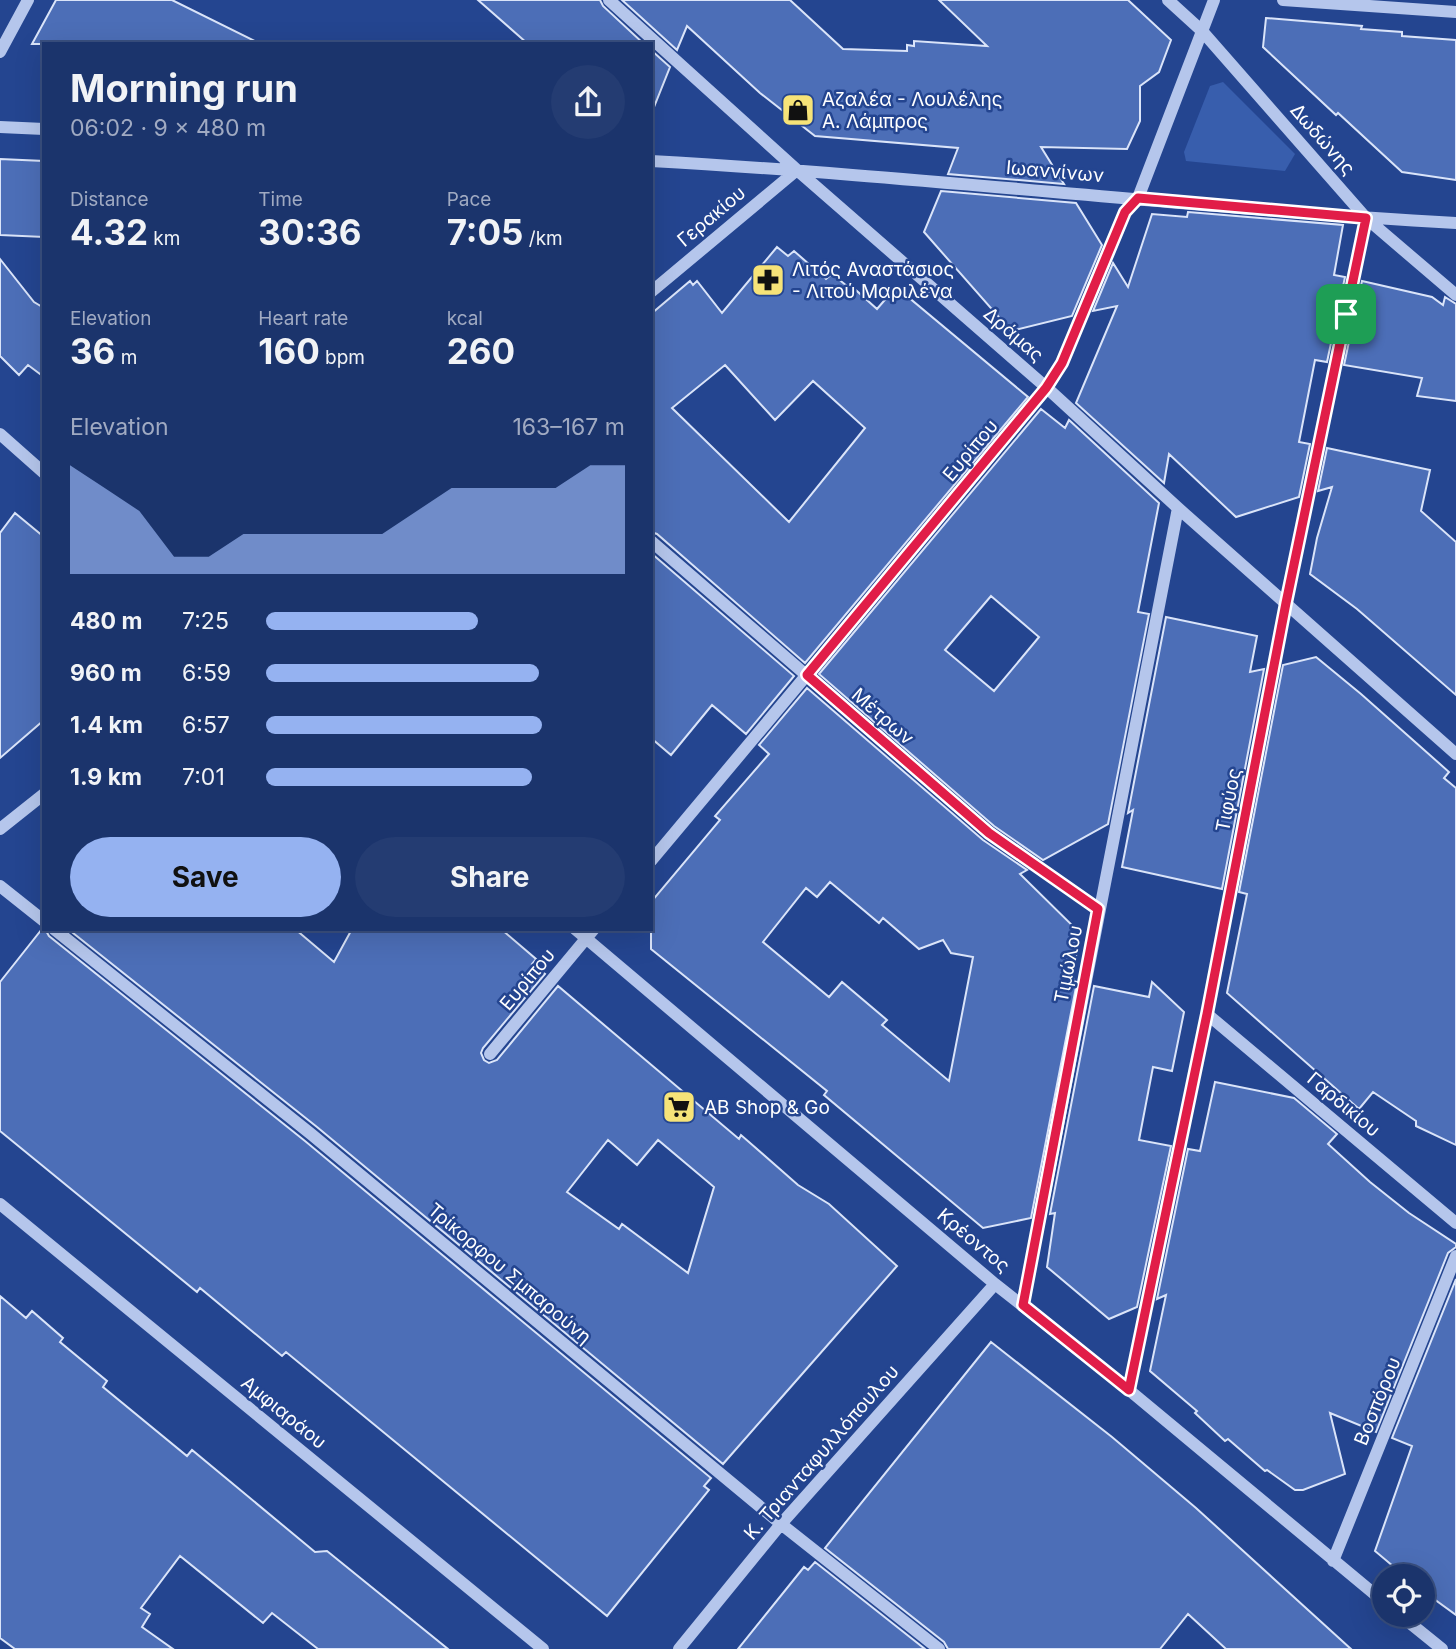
<!DOCTYPE html>
<html lang="en">
<head>
<meta charset="utf-8">
<style>
  :root { --surface:#1b346c; --page:#243c72; --text:#f1f3f6; --muted:#a0aac2; --line:#394f7f; --accent:#95b2f1 }
  body { margin:0; font-family:Inter,sans-serif; background:var(--page); color:var(--text); height:100vh; display:flex; flex-direction:column; font-size:26px; white-space:nowrap }
  * { box-sizing:border-box; margin:0 }
  p { font-size:23px; color:var(--muted) }
  .icon { flex:none; width:38px; height:38px; fill:none; stroke:currentColor; stroke-width:2; stroke-linecap:round; stroke-linejoin:round }
  .map { position:relative; flex:1; overflow:hidden }
  .sheet { position:absolute; left:42px; top:42px; width:611px; height:889px; display:flex; flex-direction:column; background:var(--surface); border-radius:0px; box-shadow:0 7px 28px #0002,0 0 0 2px var(--line) }
  .sheet>* { flex:none }
  .controls { position:absolute; left:1372px; top:1564px; display:grid; gap:14px }
  .controls a { display:grid; place-items:center; width:63px; height:63px; border-radius:50%; background:var(--surface); box-shadow:0 7px 28px #0002,0 0 0 2px var(--line); font-size:35px }
  .pin { position:absolute; display:grid; place-items:center; width:60px; height:60px; color:#fff; margin:-30px; border-radius:14px; box-shadow:0 4px 10px #0006 }
  .round { display:grid; place-items:center; flex:none; width:74px; height:74px; border-radius:37px; background:var(--page) }
  .overview { display:flex; align-items:center; justify-content:space-between; height:119px; padding:0 28px }
  h1 { font-size:38px; font-weight:700; line-height:52px }
  .figures { display:grid; grid-template-columns:repeat(3,1fr); gap:10px; height:119px; padding:7px 28px }
  .figures div { display:grid; align-content:center }
  .figures b { font-size:35px; font-weight:700 }
  .figures small { font-size:19px; font-weight:400 }
  .figures p { font-size:19px }
  .chart { height:196px; padding:14px 28px }
  .chart p { display:flex; justify-content:space-between }
  .chart svg { width:100%; height:126px; margin-top:7px; fill:var(--accent); opacity:.7 }
  .button { display:flex; gap:14px; margin-top:auto; padding:14px 28px }
  .button a { flex:1; height:80px; border-radius:42px; background:var(--accent); color:#111; font-size:28px; font-weight:700; line-height:80px; text-align:center }
  .button a+a { background:var(--page); color:var(--text) }
  ul { padding:0 28px; list-style:none; font-size:23px }
  li { display:grid; grid-template-columns:112px 84px 1fr; align-items:center; height:52px }
  li i { height:18px; border-radius:9px; background:var(--accent) }
  .map>svg:first-child { display:block }
  .green { fill:#385ead }
  .building { fill:#4c6eb7; stroke:#dae4f9; stroke-width:2; fill-rule:evenodd }
  .lines { fill:none; stroke-linecap:round; stroke-linejoin:round }
  .minor { stroke:#b5c6ec; stroke-width:12 }
  .route-casing { stroke:#fff; stroke-width:14 }
  .route { stroke:#e11d48; stroke-width:9 }
  .labels { text-anchor:middle; stroke-width:5; stroke-linejoin:round; paint-order:stroke }
  .poi-label { font-size:19px; fill:#fff; stroke:#244590; text-anchor:start }
  .street-label { font-size:19px; fill:#fff; stroke:#244590 }
</style>
</head>
<body>
<div class="map">
<svg width="1456" height="1649" viewBox="0 0 1456 1649">
  <rect width="100%" height="100%" fill="#244590"/>
  <path class="green" d="M1223,82L1295,154L1285,171L1186,161L1184,152L1210,86Z"/>
  <path class="building" d="M56,0H172L261,44H32Z
    M478,0H600L603,6L644,44H528Z
    M622,0H790L843,49L907,51V45L914,46V41L987,46L939,0H1128L1171,40L1159,72L1140,86V121L1127,149L1041,147L1064,184L948,174L958,148L815,136L760,93L687,26L677,50Z
    M1266,18L1362,26L1361,29L1402,32V36L1456,40V180L1402,172L1338,113L1336,115L1263,47Z
    M651,50L670,67L652,112H651Z
    M0,159L44,161V237L0,235Z
    M941,191L1076,203L1102,245L1072,316L1011,331L924,232Z
    M1188,212L1343,225L1334,275L1345,277L1327,362L1315,360L1299,442L1310,444L1299,497L1236,517L1169,454L1164,483L1076,403L1117,306L1093,311L1113,263L1128,287L1152,214L1187,217Z
    M777,247L788,256L794,251L826,279L832,274L847,286L849,284L877,309L896,287L1028,397L805,663L657,534L651,532V314L690,281L693,285L697,281L722,313ZM725,365L775,420L813,381L865,428L789,522L672,408Z
    M0,259L34,302L44,308V377L28,365L19,375L0,356Z
    M1362,281L1432,297L1443,305L1445,297L1456,304V401L1417,396L1422,378L1344,365Z
    M1041,409L1065,428L1069,420L1159,503L1138,612L1149,614L1108,824L1043,860L994,826L819,674ZM991,596L1039,637L994,691L945,650Z
    M1327,448L1430,470L1421,511L1456,542V695L1357,609L1310,574L1317,538L1332,487L1318,491Z
    M15,513L44,537V720L0,758V533Z
    M651,553L794,676L746,734L712,705L671,755L651,738Z
    M1166,617L1257,636L1250,672L1264,669L1222,889L1122,867L1133,810L1128,813Z
    M1316,657L1361,694L1449,772L1444,778L1456,788V1145L1416,1126V1121L1373,1092L1359,1109L1227,993L1247,894L1239,892L1283,665Z
    M807,688L983,840L1027,870L1020,874L1079,932L1073,981L1077,982L1031,1218L983,1228L824,1095L827,1091L651,949V902L720,820L715,816L769,754L759,745ZM830,882L879,923L883,918L919,949L943,940L951,953L973,957L949,1081L882,1025L887,1020L842,982L829,997L763,942L806,888L817,897Z
    M42,929H45L49,936L305,1141L711,1478L704,1486L709,1490L607,1616L286,1352L282,1356L200,1288L197,1292L0,1131V982Z
    M68,929H295L334,962L352,929H501L536,959L532,964L545,974L483,1048L481,1053L484,1060L489,1063L497,1060L558,986L739,1139L741,1135L798,1185L829,1204L897,1266L723,1464L317,1127ZM608,1140L637,1165L658,1140L714,1187L688,1273L622,1224L619,1229L567,1192Z
    M1152,982L1184,1012L1172,1071L1153,1067L1139,1140L1171,1146L1137,1307L1109,1319L1047,1267L1055,1213L1050,1214L1094,986L1149,997Z
    M1215,1082L1294,1098L1337,1134L1328,1144L1370,1182L1409,1213L1456,1244V1247L1448,1253L1376,1432L1330,1413L1345,1474L1303,1490H1295L1267,1470L1265,1471L1228,1439L1225,1441L1195,1413L1197,1411L1150,1371L1166,1295L1157,1299L1188,1149L1200,1151Z
    M1456,1279V1615L1423,1591V1577H1406L1375,1551L1412,1446L1392,1438Z
    M0,1296L26,1318L32,1311L63,1338L60,1342L107,1381L103,1387L187,1456L192,1450L315,1552L327,1551L448,1649H318L272,1613L263,1623L180,1556L141,1608L150,1614L142,1627L173,1649H15L0,1638Z
    M991,1342L1112,1437L1196,1508L1351,1649H1226L1188,1614L1160,1649H948L944,1642L825,1548Z
    M815,1562L925,1649H738L804,1567L808,1570Z"/>
  <g class="lines">
    <path class="minor" d="M609,0L797,170L1047,388L1178,508L1456,754
      M1168,0L1202,31L1366,218L1456,295
      M1283,0L1456,12
      M0,52L28,0
      M0,127L44,129
      M651,161C920,176 1187,208 1456,223
      M651,292L797,170
      M0,434L44,473
      M651,541L989,833L1098,909
      M0,829L44,794
      M651,861L1047,388L1062,363L1125,212L1138,198L1214,0
      M0,886L44,921
      M54,929L311,1134L781,1524L939,1649
      M575,929L995,1284L1129,1390L1384,1602
      M1207,1014L1456,1223
      M490,1054L594,929
      M0,1204L543,1649
      M1023,1305L1178,508
      M1129,1390L1207,1014L1286,603L1366,218
      M1333,1561L1456,1256
      M1400,1615L1442,1649
      M679,1649L781,1524L995,1284"/>
  </g>
  <g class="lines">
    <defs>
      <path id="route" d="M1138,198L1366,218L1286,603L1207,1014L1129,1390L1023,1305L1098,909L989,833L807,675L1046,388L1062,363L1125,212Z"/>
    </defs>
    <use href="#route" class="route-casing"/>
    <use href="#route" class="route"/>
  </g>
  <defs>
    <symbol id="shop-square" viewBox="-11 -11 22 22"><rect x="-9" y="-9" width="18" height="18" rx="4" fill="#f6e378" stroke="#244590"/><path d="M-5-2.5h2.3a2.7 3.5 0 0 1 5.4 0H5L5.5 6h-11ZM-1.5-2.5h3a1.5 2.3 0 0 0-3 0Z" fill="#111"/></symbol>
    <symbol id="pharmacy-square" viewBox="-11 -11 22 22"><rect x="-9" y="-9" width="18" height="18" rx="4" fill="#f6e378" stroke="#244590"/><path d="M-2-6h4v4h4v4h-4v4h-4v-4h-4v-4h4Z" fill="#111"/></symbol>
    <symbol id="supermarket-square" viewBox="-11 -11 22 22"><rect x="-9" y="-9" width="18" height="18" rx="4" fill="#f6e378" stroke="#244590"/><path d="M-6-5.5h2.5l.6 2H6L4.5 2H-2.5L-4.4-4H-6ZM-1.5 3.2a1.3 1.3 0 1 0 .1 0ZM3 3.2a1.3 1.3 0 1 0 .1 0Z" fill="#111"/></symbol>
  </defs>
  <g fill-rule="evenodd">
    <use href="#shop-square" x="779" y="91" width="38" height="38"/>
    <use href="#pharmacy-square" x="749" y="261" width="38" height="38"/>
    <use href="#supermarket-square" x="660" y="1088" width="38" height="38"/>
  </g>
  <g class="labels">
    <g class="poi-label">
      <text x="822" y="106">Αζαλέα - Λουλέλης<tspan x="822" dy="22">Α. Λάμπρος</tspan></text>
      <text x="792" y="276">Λιτός Αναστάσιος<tspan x="792" dy="22">- Λιτού Μαριλένα</tspan></text>
      <text x="704" y="1114">ΑΒ Shop &amp; Go</text>
    </g>
    <g class="street-label">
      <text transform="translate(1323 139) rotate(49)" y="7">Δωδώνης</text>
      <text transform="translate(1055 171) rotate(5)" y="7">Ιωαννίνων</text>
      <text transform="translate(711 216) rotate(-40)" y="7">Γερακίου</text>
      <text transform="translate(1014 334) rotate(41)" y="7">Δράμας</text>
      <text transform="translate(970 450) rotate(-50)" y="7">Ευρίπου</text>
      <text transform="translate(883 716) rotate(41)" y="7">Μέτρων</text>
      <text transform="translate(1228 800) rotate(-79)" y="7">Τιφύος</text>
      <text transform="translate(1068 964) rotate(-79)" y="7">Τιμώλου</text>
      <text transform="translate(527 979) rotate(-50)" y="7">Ευρίπου</text>
      <text transform="translate(1344 1104) rotate(40)" y="7">Γαρδικίου</text>
      <text transform="translate(974 1240) rotate(40)" y="7">Κρέοντος</text>
      <text transform="translate(510 1273) rotate(40)" y="7">Τρίκορφου Σμπαρούνη</text>
      <text transform="translate(1377 1401) rotate(-68)" y="7">Βοσπόρου</text>
      <text transform="translate(284 1412) rotate(39)" y="7">Αμφιαράου</text>
      <text transform="translate(821 1452) rotate(-49)" y="7">Κ. Τριανταφυλλόπουλου</text>
    </g>
  </g>
</svg>
<div class="controls">
<a><svg class="icon" aria-label="locate" viewBox="0 0 24 24"><circle cx="12" cy="12" r="6"/><path d="M12 2v4M12 18v4M2 12h4M18 12h4"/></svg></a>
</div>
<div class="pin" style="left:1346px;top:314px;background:#1e9e55"><svg class="icon" aria-label="arrive" viewBox="0 0 24 24"><path d="M6 21V4h12l-3 4 3 4H6"/></svg></div>
<section class="sheet">
<div class="overview"><div><h1>Morning run</h1><p>06:02 · 9 × 480 m</p></div><a class="round"><svg class="icon" aria-label="share" viewBox="0 0 24 24"><path d="M12 15V3M7 8l5-5 5 5M5 13v7h14v-7"/></svg></a></div>
<div class="figures">
<div><p>Distance</p><b>4.32<small> km</small></b></div>
<div><p>Time</p><b>30:36</b></div>
<div><p>Pace</p><b>7:05<small> /km</small></b></div>
</div>
<div class="figures">
<div><p>Elevation</p><b>36<small> m</small></b></div>
<div><p>Heart rate</p><b>160<small> bpm</small></b></div>
<div><p>kcal</p><b>260</b></div>
</div>
<div class="chart"><p><span>Elevation</span>163–167 m</p>
<svg viewBox="0 0 160 44" preserveAspectRatio="none"><path d="M0 44V6L10 14L20 22L30 38L40 38L50 30L60 30L70 30L80 30L90 30L100 22L110 14L120 14L130 14L140 14L150 6L160 6V44z"/></svg>
</div>
<ul>
<li><b>480 m</b>7:25<i style="width:59%"></i></li>
<li><b>960 m</b>6:59<i style="width:76%"></i></li>
<li><b>1.4 km</b>6:57<i style="width:77%"></i></li>
<li><b>1.9 km</b>7:01<i style="width:74%"></i></li>
</ul>
<div class="button"><a>Save</a><a>Share</a></div>
</section>
</div>
</body>
</html>
